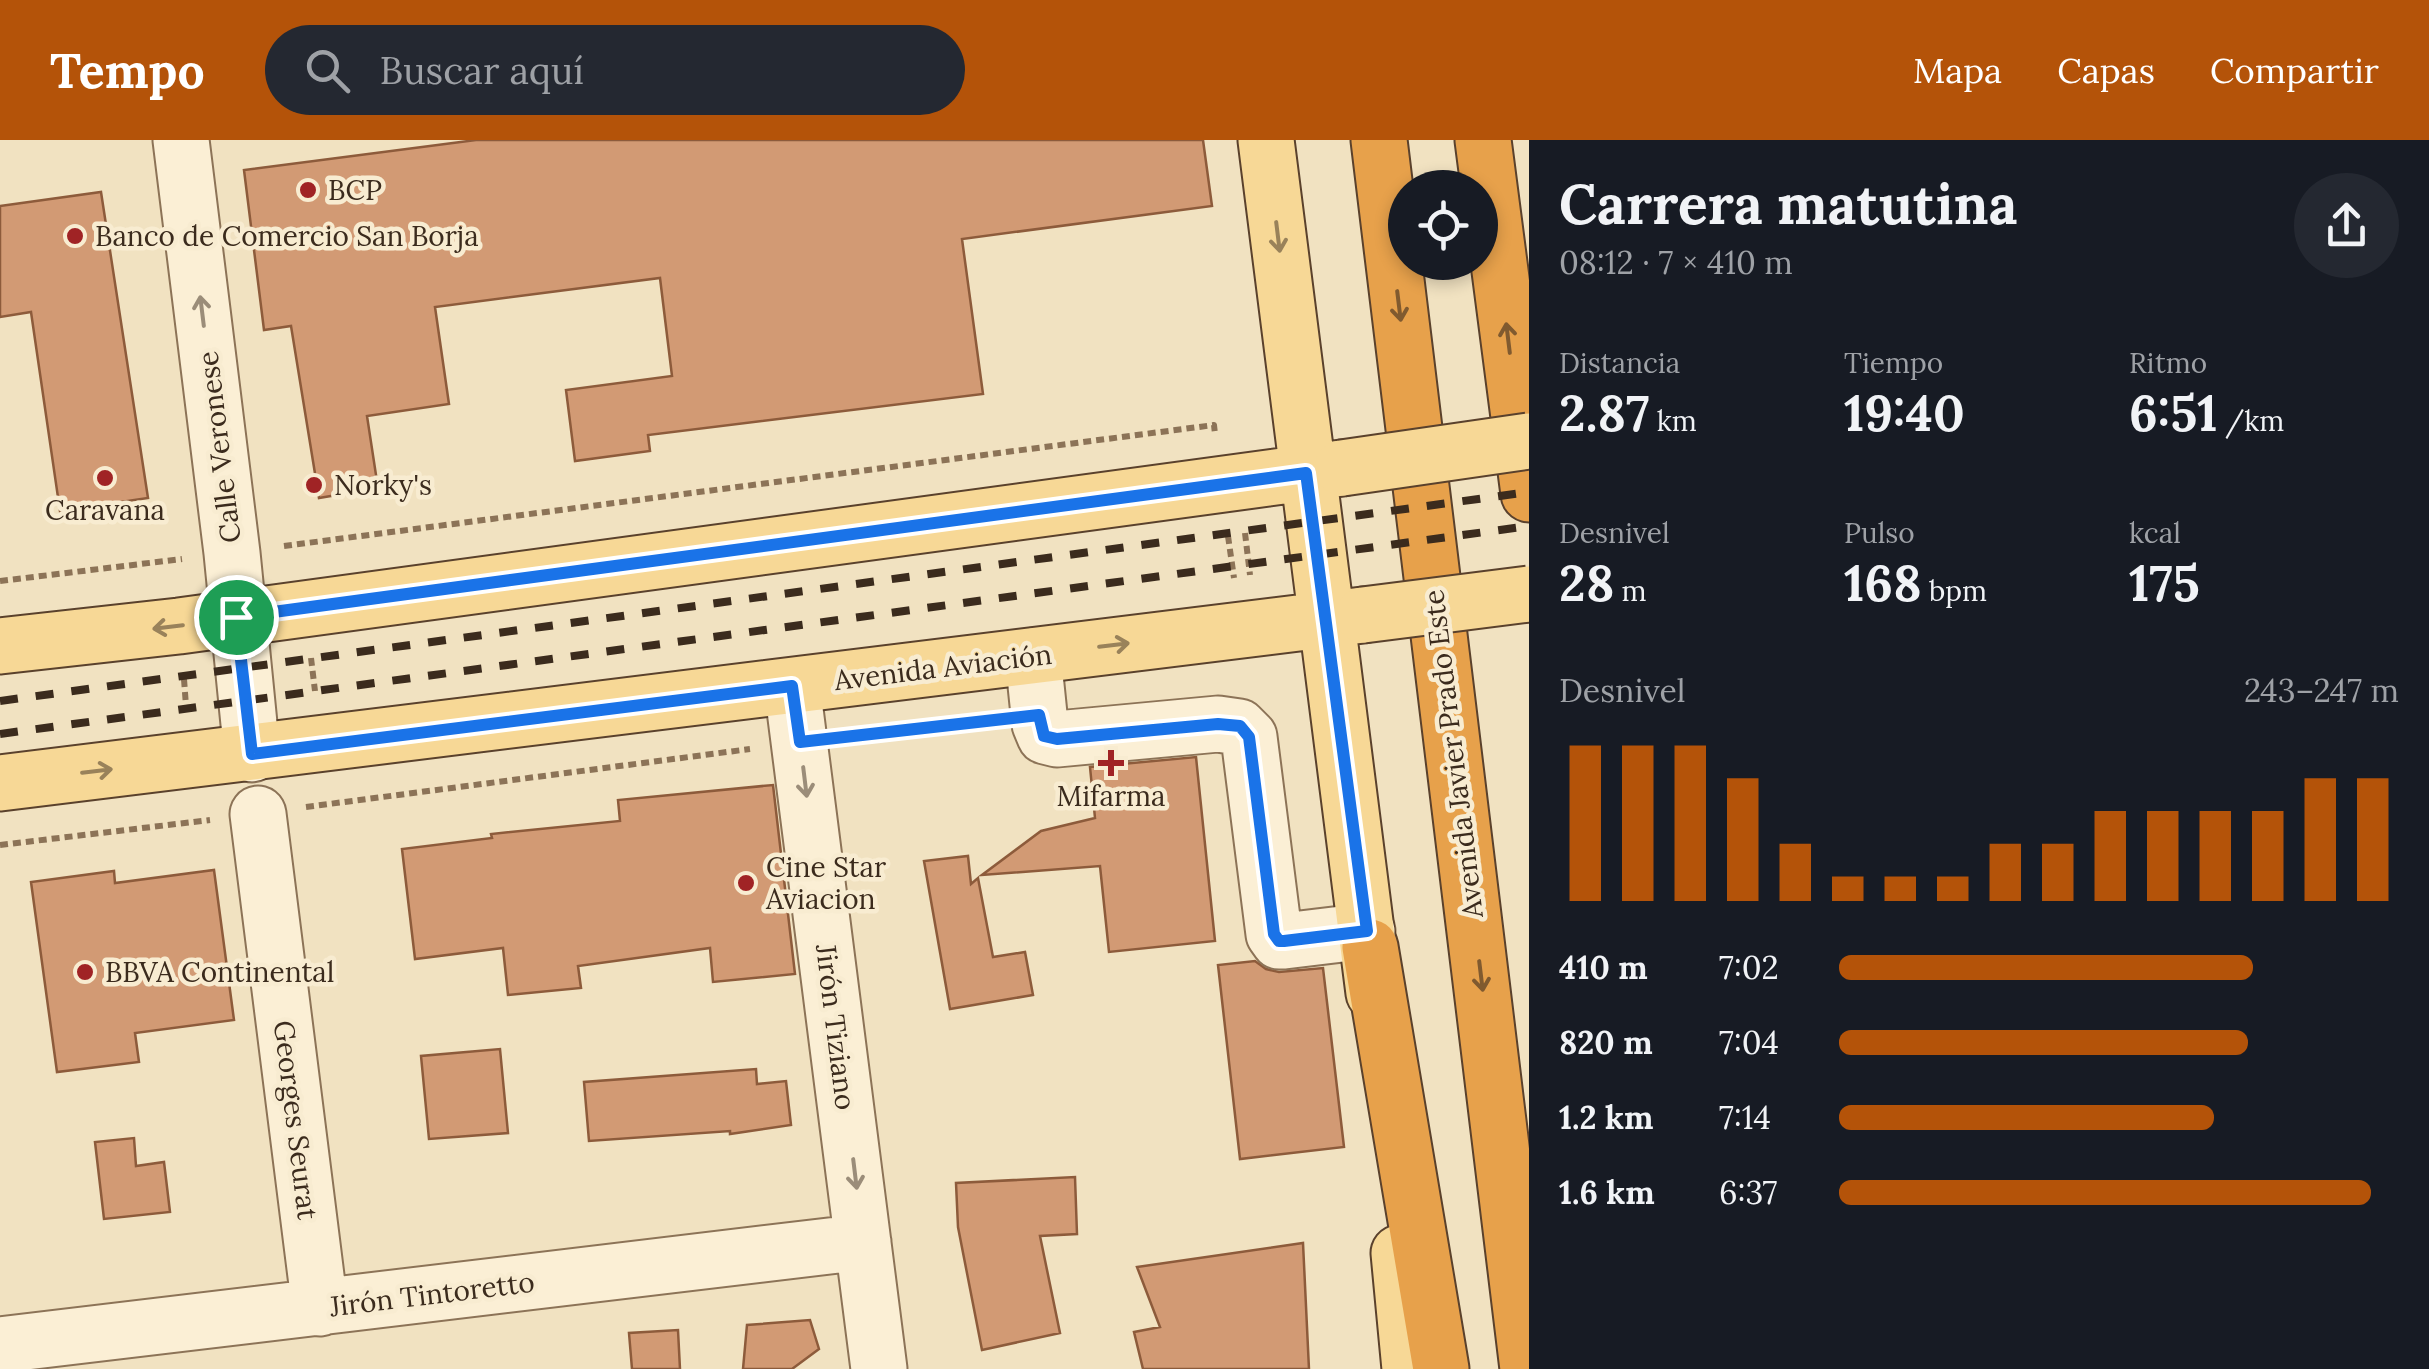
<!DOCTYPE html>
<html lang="es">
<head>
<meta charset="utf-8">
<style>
  :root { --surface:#171b24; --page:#242831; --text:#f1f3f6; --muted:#9ea1a6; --accent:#b45309 }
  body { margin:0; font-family:Lora,serif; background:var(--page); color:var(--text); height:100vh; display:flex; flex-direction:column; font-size:38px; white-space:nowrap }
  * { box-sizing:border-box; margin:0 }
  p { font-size:32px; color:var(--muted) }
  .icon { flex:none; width:55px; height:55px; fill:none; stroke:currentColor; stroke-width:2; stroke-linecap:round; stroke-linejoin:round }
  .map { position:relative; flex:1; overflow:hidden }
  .drawer { display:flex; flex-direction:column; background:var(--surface); width:900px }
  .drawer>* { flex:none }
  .controls { position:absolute; left:1388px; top:30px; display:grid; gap:20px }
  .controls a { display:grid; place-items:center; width:110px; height:110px; border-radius:50%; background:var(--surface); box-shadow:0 5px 15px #0003; font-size:50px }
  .pin { position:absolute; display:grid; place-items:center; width:85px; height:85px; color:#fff; margin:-42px; border:5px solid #fff; border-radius:50%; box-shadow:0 2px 10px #0007 }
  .round { display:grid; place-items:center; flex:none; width:105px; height:105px; border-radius:52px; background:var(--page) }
  .head { display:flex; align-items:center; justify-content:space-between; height:170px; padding:0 30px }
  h1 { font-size:55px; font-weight:800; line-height:75px }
  .stats { display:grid; grid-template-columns:repeat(3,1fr); gap:15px; height:170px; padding:10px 30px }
  .stats div { display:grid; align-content:center }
  .stats b { font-size:50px; font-weight:800 }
  .stats small { font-size:28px; font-weight:400 }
  .stats p { font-size:28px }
  .chart { height:280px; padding:20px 30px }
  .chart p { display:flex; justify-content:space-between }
  .chart svg { width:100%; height:180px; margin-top:10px; stroke:var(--accent); stroke-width:6 }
  ul { padding:0 30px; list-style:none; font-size:32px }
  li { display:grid; grid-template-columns:160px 120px 1fr; align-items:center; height:75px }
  li i { height:25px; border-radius:12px; background:var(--accent) }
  header { display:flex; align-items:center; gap:60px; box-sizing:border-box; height:140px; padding:0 50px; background:var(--accent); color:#fff }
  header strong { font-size:48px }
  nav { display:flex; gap:55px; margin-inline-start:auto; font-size:35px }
  .search { width:700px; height:90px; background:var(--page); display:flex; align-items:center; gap:25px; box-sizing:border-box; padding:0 35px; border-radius:55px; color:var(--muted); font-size:38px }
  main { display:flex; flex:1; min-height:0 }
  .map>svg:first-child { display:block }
  .building { fill:#d29a74; stroke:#8d5b3b; stroke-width:2.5 }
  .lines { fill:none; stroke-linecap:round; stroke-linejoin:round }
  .minor-casing { stroke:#8c7357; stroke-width:59 }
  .major-casing { stroke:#5a412c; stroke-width:59 }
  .highway-casing { stroke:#5a412c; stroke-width:59 }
  .path { stroke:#8c7357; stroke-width:6; stroke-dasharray:8 5; stroke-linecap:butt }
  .minor { stroke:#fbefd5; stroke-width:55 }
  .major { stroke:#f7d896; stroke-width:55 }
  .highway { stroke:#e7a14b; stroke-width:55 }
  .rail { stroke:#3b2b1d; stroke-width:8; stroke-dasharray:18 18; stroke-linecap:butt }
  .major-bridge-casing { stroke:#5a412c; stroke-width:59; stroke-linecap:butt }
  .major-bridge { stroke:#f7d896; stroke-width:55 }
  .oneway { stroke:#99825a }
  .oneway2 { stroke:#805a2f }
  .oneway3 { stroke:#9b8d79 }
  .route-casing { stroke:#fff; stroke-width:20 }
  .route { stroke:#1a73e8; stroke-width:12 }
  .poi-dot { fill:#a02325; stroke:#f8ecd1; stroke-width:4 }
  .labels { text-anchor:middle; stroke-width:9; stroke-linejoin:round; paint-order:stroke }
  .poi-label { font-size:28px; fill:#3b2b1d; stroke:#f8ecd1; text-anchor:start }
  .street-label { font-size:28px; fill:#3b2b1d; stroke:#f8ecd1 }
</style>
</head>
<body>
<header>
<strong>Tempo</strong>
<div class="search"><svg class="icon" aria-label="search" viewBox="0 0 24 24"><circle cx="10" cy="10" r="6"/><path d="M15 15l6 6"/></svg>Buscar aquí</div>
<nav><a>Mapa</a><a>Capas</a><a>Compartir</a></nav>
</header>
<main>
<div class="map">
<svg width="1529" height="1229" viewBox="0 0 1529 1229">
  <rect width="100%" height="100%" fill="#f1e2c1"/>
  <path class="building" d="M476,0H1203L1212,66L962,99L983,254L648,295L650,311L575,321L566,250L672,236L660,138L435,167L449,264L367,276L378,348L319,358L291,186L264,190L244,30Z
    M101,52L148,358L60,371L31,172L0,177V66Z
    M1196,617L1215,801L1109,812L1100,726L982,735L1041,691L1095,678L1090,627Z
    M773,645L795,834L713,842L710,808L578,826L581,848L508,855L503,808L415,819L402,709L492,698L491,694L620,681L618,660Z
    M968,716L971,744L978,738L993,817L1025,812L1033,855L950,869L924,721Z
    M214,730L234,880L135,893L139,922L57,932L31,742L114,731L115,743Z
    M1255,821L1266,829L1279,832L1323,828L1344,1007L1240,1019L1218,825Z
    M500,909L508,993L429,999L421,916Z
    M756,929L757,944L786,941L791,985L730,994V991L589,1001L584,942Z
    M134,998L136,1026L164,1022L170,1072L104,1079L95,1002Z
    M1075,1037L1077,1094L1040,1096L1060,1193L982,1210L958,1087L956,1043Z
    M1303,1103L1309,1229H1143L1134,1192L1160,1187L1137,1127Z
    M810,1180L819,1209L792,1229H743L747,1185Z
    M678,1190L680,1229H632L629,1193Z"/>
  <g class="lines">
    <defs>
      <path id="minor" d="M181,0L232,413L252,614
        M1033,516L1040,584L1045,596L1057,599L1218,584L1239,587L1249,597L1274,794L1279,801H1284L1367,791
        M792,546L879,1229
        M258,674L320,1168
        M0,1205L863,1102"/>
      <path id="major" d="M1266,0L1374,853
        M0,506L179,486L1342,328
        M0,643L1363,475
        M1399,1113L1410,1229"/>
      <path id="highway" d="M1379,0L1528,1229
        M1483,0L1529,354
        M1370,807L1441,1229"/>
    </defs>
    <use href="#minor" class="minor-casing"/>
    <use href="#major" class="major-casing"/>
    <use href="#highway" class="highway-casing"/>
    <path class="path" d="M1245,393L1250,435
      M1228,396L1234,438
      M284,406L1214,285L1215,294
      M0,441L182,419
      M311,518L315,551
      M184,539L186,566
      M852,596L988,581
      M306,667L750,609
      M0,705L210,680"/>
    <use href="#minor" class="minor"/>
    <use href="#major" class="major"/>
    <use href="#highway" class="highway"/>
    <path class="rail" d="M0,561L1529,352
      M0,594L1529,386"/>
    <defs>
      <path id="major-bridge" d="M1342,328L1529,301
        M1363,475L1529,454"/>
    </defs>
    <use href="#major-bridge" class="major-bridge-casing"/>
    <use href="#major-bridge" class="major-bridge"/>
  </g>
  <defs><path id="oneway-shaft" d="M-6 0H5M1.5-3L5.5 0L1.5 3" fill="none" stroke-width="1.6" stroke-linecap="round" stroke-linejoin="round" transform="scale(2.5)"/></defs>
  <g class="oneway">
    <use href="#oneway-shaft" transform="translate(1278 97) rotate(83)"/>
    <use href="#oneway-shaft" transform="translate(168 487) rotate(173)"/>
    <use href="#oneway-shaft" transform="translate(1114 505) rotate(-7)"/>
    <use href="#oneway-shaft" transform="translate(97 631) rotate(-7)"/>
  </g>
  <g class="oneway2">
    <use href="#oneway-shaft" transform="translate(1399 166) rotate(83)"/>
    <use href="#oneway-shaft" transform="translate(1508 198) rotate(-97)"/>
    <use href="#oneway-shaft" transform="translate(1481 836) rotate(83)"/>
  </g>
  <g class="oneway3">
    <use href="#oneway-shaft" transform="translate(202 171) rotate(-97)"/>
    <use href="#oneway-shaft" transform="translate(805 642) rotate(83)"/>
    <use href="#oneway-shaft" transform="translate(855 1034) rotate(83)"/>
  </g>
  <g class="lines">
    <defs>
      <path id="route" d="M1306,333L1367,791L1284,801H1279L1274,794L1249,597L1240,586L1218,584L1057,599L1044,596L1039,575L800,602L792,546L252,614L236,477Z"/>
    </defs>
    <use href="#route" class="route-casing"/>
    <use href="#route" class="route"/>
  </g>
  <g class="poi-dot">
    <circle cx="308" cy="50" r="10"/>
    <circle cx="75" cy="96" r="10"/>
    <circle cx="105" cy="338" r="10"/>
    <circle cx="314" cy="345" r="10"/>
    <path d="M1106 608h10v10h10v10h-10v10h-10v-10h-10v-10h10z"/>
    <circle cx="746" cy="743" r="10"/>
    <circle cx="85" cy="832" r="10"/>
  </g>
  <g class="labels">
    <g class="poi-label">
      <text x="328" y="60">BCP</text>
      <text x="95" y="106">Banco de Comercio San Borja</text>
      <text x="334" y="355">Norky's</text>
      <text x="105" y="380" text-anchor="middle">Caravana</text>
      <text x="1111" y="666" text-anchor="middle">Mifarma</text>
      <text x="766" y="737">Cine Star<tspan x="766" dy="32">Aviacion</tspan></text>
      <text x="105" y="842">BBVA Continental</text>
    </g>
    <g class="street-label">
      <text transform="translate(219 307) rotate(-97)" y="10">Calle Veronese</text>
      <text transform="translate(943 527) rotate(-7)" y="10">Avenida Aviación</text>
      <text transform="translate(1453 614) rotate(-97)" y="10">Avenida Javier Prado Este</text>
      <text transform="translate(836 887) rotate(83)" y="10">Jirón Tiziano</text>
      <text transform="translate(296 980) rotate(83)" y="10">Georges Seurat</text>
      <text transform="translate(432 1154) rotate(-7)" y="10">Jirón Tintoretto</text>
    </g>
  </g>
</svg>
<div class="controls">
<a><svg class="icon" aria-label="locate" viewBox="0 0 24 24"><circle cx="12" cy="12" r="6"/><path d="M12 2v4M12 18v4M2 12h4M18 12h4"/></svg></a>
</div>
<div class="pin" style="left:236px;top:477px;background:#1e9e55"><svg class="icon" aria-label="arrive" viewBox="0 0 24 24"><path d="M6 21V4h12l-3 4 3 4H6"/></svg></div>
</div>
<section class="drawer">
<div class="head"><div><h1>Carrera matutina</h1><p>08:12 · 7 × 410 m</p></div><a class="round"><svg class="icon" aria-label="share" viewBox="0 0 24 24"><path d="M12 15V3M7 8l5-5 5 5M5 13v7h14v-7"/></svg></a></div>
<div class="stats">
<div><p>Distancia</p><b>2.87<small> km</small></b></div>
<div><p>Tiempo</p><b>19:40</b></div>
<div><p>Ritmo</p><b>6:51<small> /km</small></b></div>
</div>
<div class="stats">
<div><p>Desnivel</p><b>28<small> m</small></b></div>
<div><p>Pulso</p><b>168<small> bpm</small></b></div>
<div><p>kcal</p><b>175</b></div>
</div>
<div class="chart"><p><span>Desnivel</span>243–247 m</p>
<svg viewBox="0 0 160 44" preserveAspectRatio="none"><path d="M5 44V6M15 44V6M25 44V6M35 44V14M45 44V30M55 44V38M65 44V38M75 44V38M85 44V30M95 44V30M105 44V22M115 44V22M125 44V22M135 44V22M145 44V14M155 44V14"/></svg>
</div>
<ul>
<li><b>410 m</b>7:02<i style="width:74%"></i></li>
<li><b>820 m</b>7:04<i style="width:73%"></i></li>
<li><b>1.2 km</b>7:14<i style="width:67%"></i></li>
<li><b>1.6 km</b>6:37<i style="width:95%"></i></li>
</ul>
</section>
</main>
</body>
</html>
